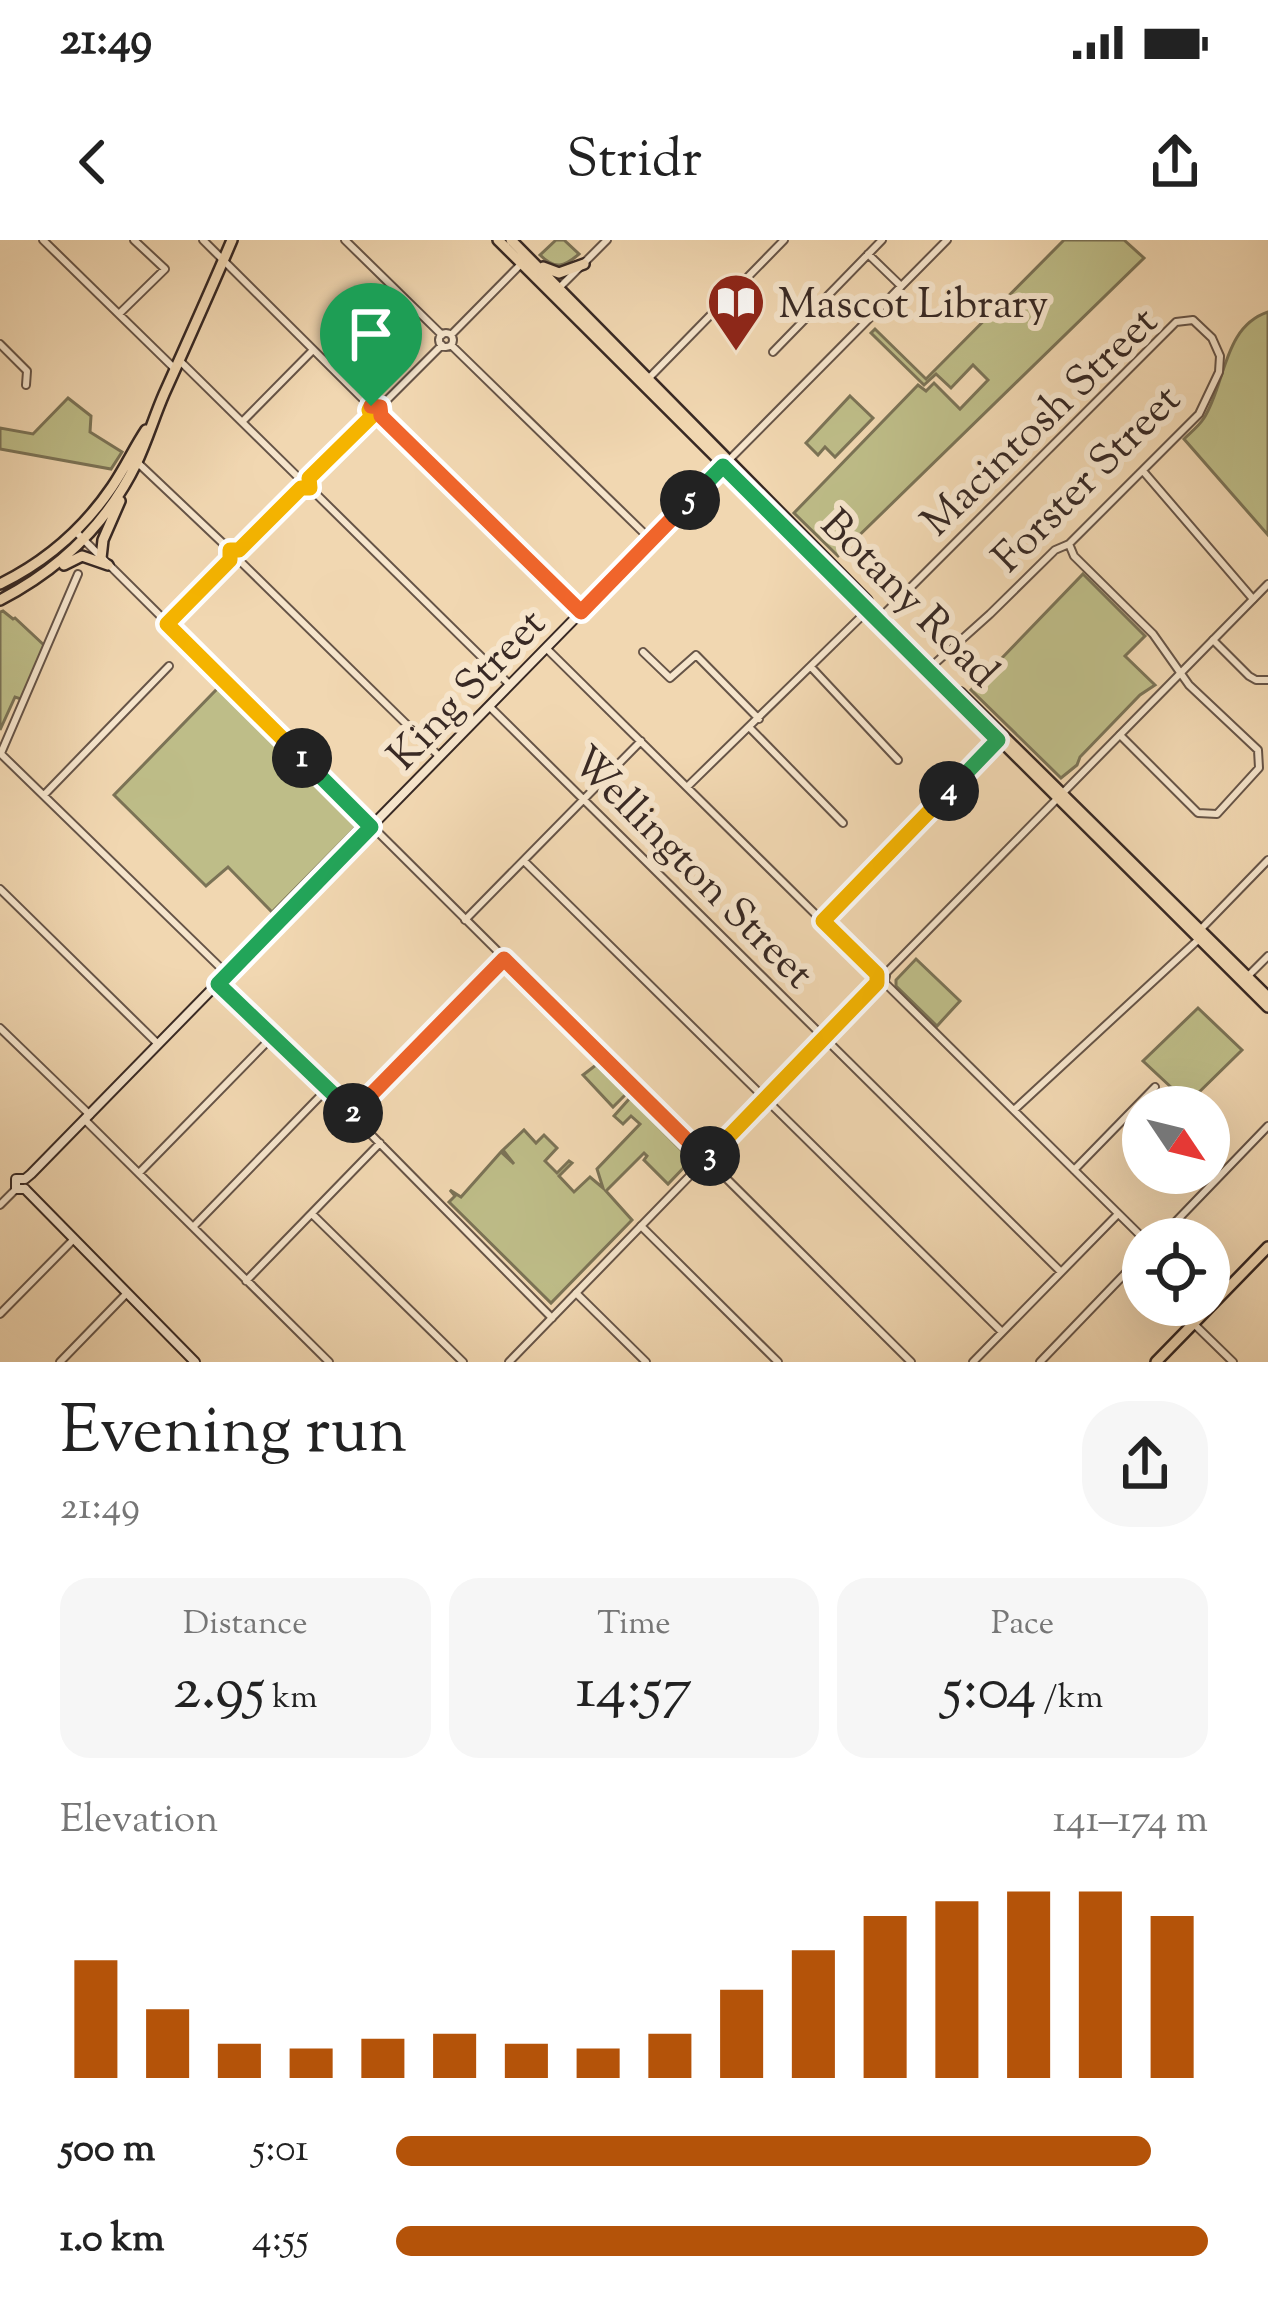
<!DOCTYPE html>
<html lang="en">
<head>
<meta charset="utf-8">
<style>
  :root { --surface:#fff; --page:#f6f6f6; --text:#222; --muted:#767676; --accent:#b45309 }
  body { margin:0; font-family:"Sorts Mill Goudy",serif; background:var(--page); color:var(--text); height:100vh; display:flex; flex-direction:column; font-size:45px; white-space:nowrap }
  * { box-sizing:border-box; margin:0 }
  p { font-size:39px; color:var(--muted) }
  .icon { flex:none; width:66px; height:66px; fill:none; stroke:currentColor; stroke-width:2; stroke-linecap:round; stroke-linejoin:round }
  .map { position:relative; height:1122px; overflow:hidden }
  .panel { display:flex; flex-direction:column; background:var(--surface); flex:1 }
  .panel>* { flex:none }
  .needle { width:78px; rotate:125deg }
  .buttons { position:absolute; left:1122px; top:846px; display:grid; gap:24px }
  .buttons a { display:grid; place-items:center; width:108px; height:108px; border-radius:50%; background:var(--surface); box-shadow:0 12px 48px #0002; font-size:60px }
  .pin { position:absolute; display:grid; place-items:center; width:102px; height:102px; color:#fff; margin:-123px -51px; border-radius:50% 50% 50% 0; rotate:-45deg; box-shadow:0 0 12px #0007 }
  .pin .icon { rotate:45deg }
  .km { position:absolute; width:60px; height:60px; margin:-30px; border-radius:50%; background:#222; color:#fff; font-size:33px; line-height:60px; text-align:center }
  .round { display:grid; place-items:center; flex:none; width:126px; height:126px; border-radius:48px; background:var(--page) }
  .head { display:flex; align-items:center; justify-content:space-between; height:204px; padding:0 60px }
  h1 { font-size:66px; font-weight:600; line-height:90px }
  .metrics { display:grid; grid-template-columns:repeat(3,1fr); gap:18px; height:204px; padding:12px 60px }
  .metrics div { display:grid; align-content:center; border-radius:30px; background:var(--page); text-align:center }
  .metrics b { font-size:60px; font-weight:600 }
  .metrics small { font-size:33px; font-weight:400 }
  .metrics p { font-size:33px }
  .chart { height:336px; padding:24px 60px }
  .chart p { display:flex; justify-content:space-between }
  .chart svg { width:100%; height:216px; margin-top:12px; stroke:var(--accent); stroke-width:6 }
  ul { padding:0 60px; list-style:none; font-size:39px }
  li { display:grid; grid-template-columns:192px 144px 1fr; align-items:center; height:90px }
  li i { height:30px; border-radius:15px; background:var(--accent) }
  .status { display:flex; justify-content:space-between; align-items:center; height:84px; padding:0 60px; background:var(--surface); direction:ltr }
  .status svg { height:33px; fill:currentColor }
  header { display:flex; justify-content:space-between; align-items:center; height:156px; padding:0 60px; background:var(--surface); font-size:54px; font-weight:600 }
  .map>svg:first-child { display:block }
  .green { fill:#bebd88; stroke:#7b7356; stroke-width:3 }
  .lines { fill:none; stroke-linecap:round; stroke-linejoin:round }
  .minor-casing { stroke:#665447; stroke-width:10 }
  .tertiary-casing { stroke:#665447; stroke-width:10 }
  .secondary-casing { stroke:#382924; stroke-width:12 }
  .primary-casing { stroke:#382924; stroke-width:14 }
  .minor { stroke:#f6e5cc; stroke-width:6 }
  .tertiary { stroke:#f6e5cc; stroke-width:6 }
  .secondary { stroke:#f6e5cc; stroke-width:8 }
  .primary { stroke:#f1d7b1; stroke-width:9 }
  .split-1-casing { stroke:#fff; stroke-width:24 }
  .split-2-casing { stroke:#fff; stroke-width:24 }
  .split-3-casing { stroke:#fff; stroke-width:24 }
  .split-4-casing { stroke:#fff; stroke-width:24 }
  .split-5-casing { stroke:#fff; stroke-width:24 }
  .split-6-casing { stroke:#fff; stroke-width:24 }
  .split-1 { stroke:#f5b400; stroke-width:15 }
  .split-2 { stroke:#22a559; stroke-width:15 }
  .split-3 { stroke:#f0652b; stroke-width:15 }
  .split-4 { stroke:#f5b400; stroke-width:15 }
  .split-5 { stroke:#22a559; stroke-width:15 }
  .split-6 { stroke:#f0652b; stroke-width:15 }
  .labels { text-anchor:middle; stroke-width:12; stroke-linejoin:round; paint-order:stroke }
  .poi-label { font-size:42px; fill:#382924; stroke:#f6e5cc; text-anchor:start }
  .street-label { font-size:42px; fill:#382924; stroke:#f6e5cc }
</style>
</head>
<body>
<div class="status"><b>21:49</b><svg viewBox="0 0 49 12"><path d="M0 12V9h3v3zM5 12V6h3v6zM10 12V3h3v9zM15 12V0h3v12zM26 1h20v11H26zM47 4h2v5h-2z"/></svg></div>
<header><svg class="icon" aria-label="back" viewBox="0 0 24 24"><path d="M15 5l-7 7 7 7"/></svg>Stridr<svg class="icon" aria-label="share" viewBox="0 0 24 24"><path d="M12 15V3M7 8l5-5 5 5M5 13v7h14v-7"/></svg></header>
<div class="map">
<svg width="1268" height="1122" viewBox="0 0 1268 1122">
  <rect width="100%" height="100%" fill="#f1d7b1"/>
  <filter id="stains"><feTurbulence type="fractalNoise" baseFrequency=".00167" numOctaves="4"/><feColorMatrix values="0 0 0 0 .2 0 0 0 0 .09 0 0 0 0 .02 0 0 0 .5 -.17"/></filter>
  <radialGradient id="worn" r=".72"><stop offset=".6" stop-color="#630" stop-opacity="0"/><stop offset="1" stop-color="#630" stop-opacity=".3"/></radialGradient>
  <path class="green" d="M556,0H564L579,14C564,27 555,30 540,15Z
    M1064,0H1124L1144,18L838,316L794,273L918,145L926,151L934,143L960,169L988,140L973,125L951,148L936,134L924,145L871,93L875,89L926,139Z
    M1268,72V295L1184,199C1191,192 1199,186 1204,178C1226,143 1223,87 1268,72Z
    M850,156L873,178L835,217L825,207L818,215L806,203Z
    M68,158L91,176L90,192L122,212L111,229L0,209V188L33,194Z
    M1083,334L1145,396L1125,416L1155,445L1140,455L1080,517L1077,525L1061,538L971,450Z
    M3,371L13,379L15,378L45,406L21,459L15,457L0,490V372Z
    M218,448L357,586L272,672L228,627L206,646L114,555Z
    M916,719L960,761L937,786L896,746V740Z
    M1198,768L1242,810L1188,863L1143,821Z
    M596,825L626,854L613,867L583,835Z
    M630,858L691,920L668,944L644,920L647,916L644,913L606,951L632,980L551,1063L449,962L455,956L450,950L461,957L501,912L514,924L503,910L524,890L536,903L544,895L557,908L545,921L557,933L569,921L572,923L559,936L574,952L590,937L603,948L597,929L640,884L631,876L623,884L614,876Z"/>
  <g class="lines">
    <defs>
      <path id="minor" d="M43,0L175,129
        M203,0L371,167
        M345,0L442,95
        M868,14L900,45
        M120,73L165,29L134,0
        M439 100a7 7 0 1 1 14 0a7 7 0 1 1-14 0Z
        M451,95L522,23
        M0,104L27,131L26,145
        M451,105L651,300
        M773,112L882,0
        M179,120L300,239
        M649,138L784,0
        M369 172a7 7 0 1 1 14 0a7 7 0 1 1-14 0Z
        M380,167L442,105
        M381,176L581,372
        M242,182L313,110
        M730,219L947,0
        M137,222L230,310
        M1143,231L1253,359
        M298 243a7 7 0 1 1 14 0a7 7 0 1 1-14 0Z
        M309,239L371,177
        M310,248L510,445
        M1069,304L1074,316L1153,394L1189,445L1258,510L1259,528L1217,574L1198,573L1120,495
        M229 315a6 6 0 1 1 12 0a6 6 0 1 1-12 0Z
        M239,310L300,248
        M239,320L440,517
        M882,376L1176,82L1193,80L1212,98L1220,116L1219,132L1199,174L1069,304L1055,310L990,374L932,426
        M167,384L230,320
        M1213,400L1249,436L1256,440H1268
        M546,408L877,735
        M643,412L670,438L696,415L759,479
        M811,427L898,520
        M489,466L1061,1032
        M750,488L843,583
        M1,513L78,334
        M1,514L227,734
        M687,547L868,370
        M44,555L169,426
        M524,621L1002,1092
        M0,649L158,804
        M465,680L641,501
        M823,681L999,500
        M1200,690L1268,620
        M1247,737L1268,716
        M885,743L1144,999
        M217,744L339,862L552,1078
        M0,788L90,875
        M1014,870L1199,699
        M352,875L504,719
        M85,880L329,1122
        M1074,930L1155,847
        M139,933L272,797
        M0,965L16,949
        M312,974L463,1122
        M641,986L778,1122
        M193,987L326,850
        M1159,999L1268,886
        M246,1041L380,903
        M576,1053L646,1122
        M0,1074L73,1000
        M1194,1084L1233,1122
        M60,1122L127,1053
        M973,1122L1118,974
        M1040,1122L1143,1015"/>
      <path id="tertiary" d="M559,48L607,0
        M75,291L911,1122
        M879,733L886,736L884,744L875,741Z
        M885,734L1268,344
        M509,1122L877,743"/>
      <path id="secondary" d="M25,949H16V939H25L31,934L726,224
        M25,949L195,1122"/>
      <path id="primary" d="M498,0L1268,767
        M511,0L867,361
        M543,27L559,33L584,24
        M101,318L103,300L120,261
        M64,325L82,316L108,325
        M0,344C45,322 84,288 112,247C125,228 134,208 146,190
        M0,360C60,329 106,285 136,224C147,201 154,177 164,154C187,103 210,52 232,0
        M960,453L1268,757
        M1156,1122L1268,1007"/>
    </defs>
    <use href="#minor" class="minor-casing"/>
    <use href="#tertiary" class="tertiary-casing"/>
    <use href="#secondary" class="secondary-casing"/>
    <use href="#primary" class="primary-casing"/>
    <use href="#minor" class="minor"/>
    <use href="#tertiary" class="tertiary"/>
    <use href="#secondary" class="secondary"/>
    <use href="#primary" class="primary"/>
  </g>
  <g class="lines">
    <defs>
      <path id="split-1" d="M302,518L167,384L230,320V310H239L301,248H310L309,238L371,177L369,170L371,166"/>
      <path id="split-2" d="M302,518L371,587L218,744L353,873"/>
      <path id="split-3" d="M353,873L504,719L707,920L710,916"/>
      <path id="split-4" d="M710,916L877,743V734L823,681L949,551"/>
      <path id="split-5" d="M690,260L723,226L998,500L949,551"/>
      <path id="split-6" d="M371,166L380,167L381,176L581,372L690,260"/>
    </defs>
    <use href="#split-1" class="split-1-casing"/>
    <use href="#split-2" class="split-2-casing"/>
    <use href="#split-3" class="split-3-casing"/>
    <use href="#split-4" class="split-4-casing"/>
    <use href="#split-5" class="split-5-casing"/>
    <use href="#split-6" class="split-6-casing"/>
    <use href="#split-1" class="split-1"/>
    <use href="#split-2" class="split-2"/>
    <use href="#split-3" class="split-3"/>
    <use href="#split-4" class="split-4"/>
    <use href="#split-5" class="split-5"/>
    <use href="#split-6" class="split-6"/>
  </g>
  <defs>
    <symbol id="library-pin" viewBox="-11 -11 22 30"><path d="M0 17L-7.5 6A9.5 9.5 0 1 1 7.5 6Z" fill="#8f2418" stroke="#f6e5cc"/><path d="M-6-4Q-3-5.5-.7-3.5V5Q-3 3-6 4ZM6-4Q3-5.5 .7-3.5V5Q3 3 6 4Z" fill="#fff"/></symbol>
  </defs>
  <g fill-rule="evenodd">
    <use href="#library-pin" x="703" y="29" width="66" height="90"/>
  </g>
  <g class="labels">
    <g class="poi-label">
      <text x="778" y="77">Mascot Library</text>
    </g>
    <g class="street-label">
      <text transform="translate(1038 180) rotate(-44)" y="15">Macintosh Street</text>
      <text transform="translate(1085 237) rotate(-45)" y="15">Forster Street</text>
      <text transform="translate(911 357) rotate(45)" y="15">Botany Road</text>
      <text transform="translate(465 448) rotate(-46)" y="15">King Street</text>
      <text transform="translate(694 626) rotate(45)" y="15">Wellington Street</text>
    </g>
  </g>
  <rect width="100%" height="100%" filter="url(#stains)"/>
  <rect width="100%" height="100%" fill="url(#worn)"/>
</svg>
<div class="buttons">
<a><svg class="needle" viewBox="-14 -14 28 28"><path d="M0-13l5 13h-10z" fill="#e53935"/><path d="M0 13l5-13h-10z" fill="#767676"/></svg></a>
<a><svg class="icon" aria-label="locate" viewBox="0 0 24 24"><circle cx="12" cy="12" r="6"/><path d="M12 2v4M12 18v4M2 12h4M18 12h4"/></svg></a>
</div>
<div class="pin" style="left:371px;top:166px;background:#1e9e55"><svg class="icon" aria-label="arrive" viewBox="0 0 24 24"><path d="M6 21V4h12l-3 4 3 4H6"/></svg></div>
<b class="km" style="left:302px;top:518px">1</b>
<b class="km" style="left:353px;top:873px">2</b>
<b class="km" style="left:710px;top:916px">3</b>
<b class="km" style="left:949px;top:551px">4</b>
<b class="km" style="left:690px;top:260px">5</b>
</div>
<section class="panel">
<div class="head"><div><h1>Evening run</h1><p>21:49</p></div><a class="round"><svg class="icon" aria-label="share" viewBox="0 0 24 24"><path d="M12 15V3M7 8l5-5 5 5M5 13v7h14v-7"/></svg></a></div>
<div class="metrics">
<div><p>Distance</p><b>2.95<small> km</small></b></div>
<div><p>Time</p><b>14:57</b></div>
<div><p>Pace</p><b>5:04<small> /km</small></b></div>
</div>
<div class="chart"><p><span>Elevation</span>141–174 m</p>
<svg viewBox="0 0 160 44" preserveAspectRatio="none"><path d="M5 44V20M15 44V30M25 44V37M35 44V38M45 44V36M55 44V35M65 44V37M75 44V38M85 44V35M95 44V26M105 44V18M115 44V11M125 44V8M135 44V6M145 44V6M155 44V11"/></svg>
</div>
<ul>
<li><b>500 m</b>5:01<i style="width:93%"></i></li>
<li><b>1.0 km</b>4:55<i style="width:100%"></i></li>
</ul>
</section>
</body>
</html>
